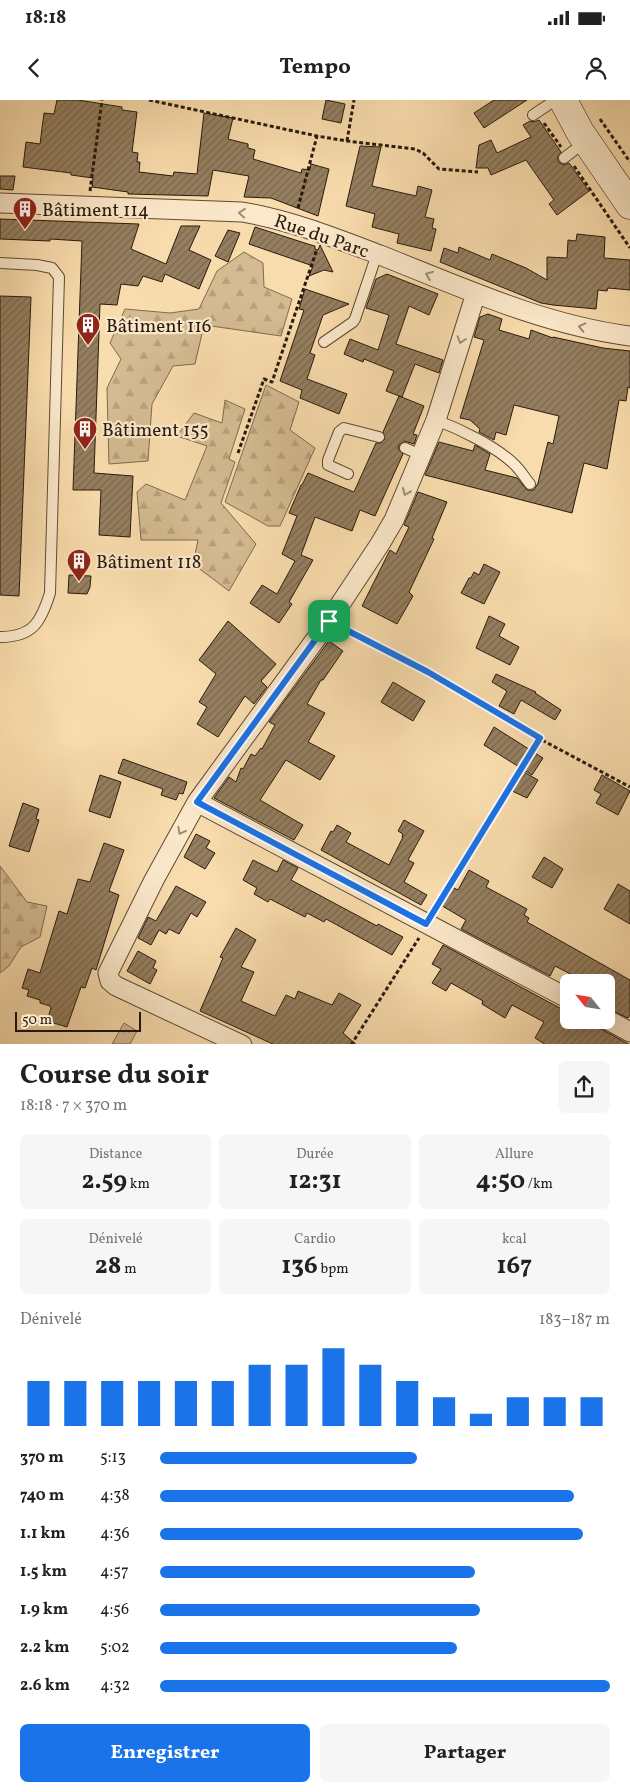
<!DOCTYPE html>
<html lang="fr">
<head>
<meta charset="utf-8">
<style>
  :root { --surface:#fff; --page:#f6f6f6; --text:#202124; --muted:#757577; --accent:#1a73e8 }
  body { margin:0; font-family:Vollkorn,serif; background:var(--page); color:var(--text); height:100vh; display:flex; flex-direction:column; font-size:19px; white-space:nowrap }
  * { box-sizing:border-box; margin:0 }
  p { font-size:16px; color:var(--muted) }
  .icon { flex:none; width:28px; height:28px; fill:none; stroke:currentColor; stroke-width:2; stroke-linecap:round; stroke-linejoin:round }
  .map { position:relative; height:944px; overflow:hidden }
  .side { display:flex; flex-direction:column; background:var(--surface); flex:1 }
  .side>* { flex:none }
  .needle { width:32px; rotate:300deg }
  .tools { position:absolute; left:560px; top:874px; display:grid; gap:10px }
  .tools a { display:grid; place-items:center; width:55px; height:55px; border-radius:8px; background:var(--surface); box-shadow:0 5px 20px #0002; font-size:25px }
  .scale { position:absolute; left:15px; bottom:12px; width:126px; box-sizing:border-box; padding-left:5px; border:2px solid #281b0d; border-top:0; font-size:14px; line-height:18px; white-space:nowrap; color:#281b0d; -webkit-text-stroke:4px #fbe8ca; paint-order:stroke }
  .pin { position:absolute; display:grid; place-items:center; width:42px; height:42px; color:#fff; margin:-21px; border-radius:10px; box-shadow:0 2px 8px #0006 }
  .round { display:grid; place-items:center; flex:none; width:52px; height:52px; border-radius:8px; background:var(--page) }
  .summary { display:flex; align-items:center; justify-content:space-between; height:85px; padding:0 20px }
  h1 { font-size:28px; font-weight:700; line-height:38px }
  .stats { display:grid; grid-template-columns:repeat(3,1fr); gap:8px; height:85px; padding:5px 20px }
  .stats div { display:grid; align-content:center; border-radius:8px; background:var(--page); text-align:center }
  .stats b { font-size:25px; font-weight:700 }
  .stats small { font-size:14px; font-weight:400 }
  .stats p { font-size:14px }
  .chart { height:140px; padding:10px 20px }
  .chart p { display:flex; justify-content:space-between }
  .chart svg { width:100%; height:90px; margin-top:5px; stroke:var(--accent); stroke-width:6 }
  .primary-button { display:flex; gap:10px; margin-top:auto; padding:10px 20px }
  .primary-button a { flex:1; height:58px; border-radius:8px; background:var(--accent); color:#fff; font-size:20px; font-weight:700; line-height:58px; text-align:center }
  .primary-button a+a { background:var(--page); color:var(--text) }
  ul { padding:0 20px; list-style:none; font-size:16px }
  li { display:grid; grid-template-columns:80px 60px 1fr; align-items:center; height:38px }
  li i { height:12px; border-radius:6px; background:var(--accent) }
  .status { display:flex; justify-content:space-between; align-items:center; height:35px; padding:0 25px; background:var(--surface); direction:ltr }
  .status svg { height:14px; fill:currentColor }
  header { display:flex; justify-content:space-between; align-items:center; height:65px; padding:0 20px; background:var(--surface); font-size:22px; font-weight:700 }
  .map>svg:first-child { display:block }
  .grass { fill:url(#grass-tufts); stroke:#7e6b50 }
  .forest { fill:url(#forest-firs); stroke:#7e6b50 }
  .building { fill:url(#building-hatch); stroke:#281b0d }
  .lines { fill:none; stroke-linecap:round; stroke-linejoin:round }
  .service-casing { stroke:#5c4b35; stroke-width:12 }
  .minor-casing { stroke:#5c4b35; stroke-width:21 }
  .secondary-casing { stroke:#281b0d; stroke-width:29 }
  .path { stroke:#281b0d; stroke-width:3; stroke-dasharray:4 2.5; stroke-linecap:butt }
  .service { stroke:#fbe8ca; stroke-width:10 }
  .minor { stroke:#fbe8ca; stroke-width:19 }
  .secondary { stroke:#fbe8ca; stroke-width:28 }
  .oneway { stroke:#9c8c75 }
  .route-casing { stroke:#fff; stroke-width:10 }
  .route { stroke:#1a73e8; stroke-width:6 }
  .labels { text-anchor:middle; stroke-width:4.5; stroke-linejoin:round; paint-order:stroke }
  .poi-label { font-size:19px; fill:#281b0d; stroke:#fbe8ca; text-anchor:start }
  .street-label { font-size:19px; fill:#281b0d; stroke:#fbe8ca }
</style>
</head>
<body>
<div class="status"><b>18:18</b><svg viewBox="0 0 49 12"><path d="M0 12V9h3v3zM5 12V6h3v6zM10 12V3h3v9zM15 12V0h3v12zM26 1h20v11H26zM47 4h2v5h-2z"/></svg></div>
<header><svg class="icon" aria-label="back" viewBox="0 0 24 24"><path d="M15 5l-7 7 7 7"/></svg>Tempo<svg class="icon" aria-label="person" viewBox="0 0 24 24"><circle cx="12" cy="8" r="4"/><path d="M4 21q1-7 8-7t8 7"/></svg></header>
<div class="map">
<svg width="630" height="945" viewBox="0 0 630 945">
  <defs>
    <pattern id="grass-tufts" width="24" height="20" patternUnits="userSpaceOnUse" patternTransform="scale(1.25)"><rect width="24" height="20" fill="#d5bb92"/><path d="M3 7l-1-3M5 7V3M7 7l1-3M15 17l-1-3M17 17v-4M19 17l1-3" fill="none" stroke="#b7a07d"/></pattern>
    <pattern id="forest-firs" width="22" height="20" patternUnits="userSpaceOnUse" patternTransform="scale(1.25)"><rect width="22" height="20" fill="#d5bb92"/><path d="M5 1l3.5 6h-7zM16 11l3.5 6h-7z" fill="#b7a07d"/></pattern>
    <pattern id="building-hatch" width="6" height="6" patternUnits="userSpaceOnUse" patternTransform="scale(1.25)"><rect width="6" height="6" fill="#957f60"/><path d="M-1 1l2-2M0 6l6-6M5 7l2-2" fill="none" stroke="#7a674e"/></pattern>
  </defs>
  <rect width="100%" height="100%" fill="#f9dcad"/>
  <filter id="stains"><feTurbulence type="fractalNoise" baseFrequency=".004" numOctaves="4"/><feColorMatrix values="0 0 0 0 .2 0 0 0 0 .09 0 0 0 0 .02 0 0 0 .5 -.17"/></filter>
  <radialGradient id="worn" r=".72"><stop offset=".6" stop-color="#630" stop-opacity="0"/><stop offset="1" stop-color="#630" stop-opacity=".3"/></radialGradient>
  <path class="grass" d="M124,923L137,931L130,944H112Z"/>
  <path class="forest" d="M244,152L263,163L264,187L292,199L281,236L204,225L195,264L173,266L152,304L148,361L109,364L107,288L121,259L110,243L125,209L170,213L199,209L217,171Z
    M266,285L299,302L290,330L315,348L280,426H268L225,402Z
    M225,300L245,309L229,359L235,362L221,403L256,444L229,491L193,464L198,440H141L137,392L146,384L185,400L207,346L177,336L194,313L222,323Z
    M0,766L27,802L47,806L40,837L21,847L9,866L0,873Z"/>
  <path class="building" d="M57,0H78L122,7V10L137,12L132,52L138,53L137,62H140L139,72L173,76L174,72L197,74L204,13L233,18L228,39L248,44V48L255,50L253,59L301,73L302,69L310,70L311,64L329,69L318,116L271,98L244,97L249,76L213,70L208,96L128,94V92L92,87L93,78L71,75V73L23,67L26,42L40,44L44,13L54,14Z
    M326,0L345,4L341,23L322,19Z
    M494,0H527L484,28L474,13Z
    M539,20L561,52L558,56V62L564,65L569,63L589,91L557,115L549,104L554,100L526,60L491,75L488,68H476L479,45L491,40L497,53L531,37L523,25L530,21L534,22Z
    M360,46L381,47L372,86L416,96L418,86L432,90L425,117L434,119L432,128L436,129L431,151L397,143L399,134L372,127L375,114L346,106Z
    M0,76H15L13,90L0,89Z
    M0,119L139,124L131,149L166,164L181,126H200L189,150L211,160L199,189L165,174L162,182L143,176L138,186L121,184L117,205L100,204L94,373L133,376L130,437L99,435L101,390H73L82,141L50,139V141L0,139Z
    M255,127L311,145L315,146V149L318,150L320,145L333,172L324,170L309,176L313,166L249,144Z
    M228,130L240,133L228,162L215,156Z
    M577,134L605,137L604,158L630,160V190L608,188L607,191L598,190L596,209L553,205L541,203L440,162L444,148L458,153L459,147L490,160L492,154L526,168L547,180V157L567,158L568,140L576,141Z
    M387,174L438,194L429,215L409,206L396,244L443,260L439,273L415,264L402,297L386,291L394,271L364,259L363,262L344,254L350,239L378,250L389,215L366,208L376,179Z
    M305,189L349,204L323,215L310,253L315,255L307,279L347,294L339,314L300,298L302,290L280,281L304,210L299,209Z
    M0,196L31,197L19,496L0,495Z
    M488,214L502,219L499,230L529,239L531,230L553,238V237L603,248L630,251V288L628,287L626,301L619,300L607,369L584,363L572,413L425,375L439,342L473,351L475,345L490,354L485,370L517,378L527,390H534L538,383L548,342L553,344L559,316L514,305L506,335L496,332L494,340L479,332L480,329L470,320L460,318L484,240L474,237L480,217Z
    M399,296L424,306L413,334L417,335L414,344L405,341L399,345L398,349L403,354L375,416L360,410L352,431L315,417L301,455L313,460L289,502L292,504L279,523L250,503L262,485L277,494L295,461L282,454L297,416L289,413L301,385H302L308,373L354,392L376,343H381L385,339L383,332Z
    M418,392L447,402L432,438L434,439L409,492L413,496L397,524L362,506L390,450L396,454L409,427L404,425Z
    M484,464L500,472L484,504L461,493L469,478H471L474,472L479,475Z
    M69,475L91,476L90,487L87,494L68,493Z
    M489,516L505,524L499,536L519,547L510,565L476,548Z
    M228,521L276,564L261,581L267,587L254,604L245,596L218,637L197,624L207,607L199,602L216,574L199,560Z
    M329,541L343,551L323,580H321L307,604L325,613L308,642L335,656L320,680L286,660L260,700L303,725L294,740L214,698L229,677L236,682L241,668L243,669L251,654L255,656L261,648L262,649L275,625L269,622Z
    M496,574L536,592L535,593L561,610L555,620L521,600L514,614L499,606L507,591L492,582Z
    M393,582L425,601L413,621L381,602Z
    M494,627L543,658L532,675L484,645Z
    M123,659L187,682L183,694L179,693L176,700L161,695L163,689L118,673Z
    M522,671L538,680L527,698L510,690Z
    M100,675L121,682L110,718L89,711Z
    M602,675L630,691L618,715L596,703L601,694L594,690Z
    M23,703L39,709L36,719L39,720L29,752L9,746Z
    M404,720L424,731L408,760L414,763L404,782L427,795L421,805L321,750L331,731L333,732L337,725L351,733L346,742L389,765L403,737H402L403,734L398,731Z
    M196,734L210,741L206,748L215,753L205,769L184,757Z
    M104,743L124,750L109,791L119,795L96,870L92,868L85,888L81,887L67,927L47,921L51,908L50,906L40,903V900L27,896L29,890L22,888L28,869L40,873L59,811L67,814L78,779L90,782Z
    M544,757L563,769L552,788L532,777Z
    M253,760L277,772L283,760L298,768L291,780L377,826L378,824L403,837L392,855L326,819L324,822L307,813L305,817L270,799L268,802L254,794L257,788L243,780Z
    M469,770L489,781L486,787L527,809L524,815L529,818L527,822L630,880V915L628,918L606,908V882H586L555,866L550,876L461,829L466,820L439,804L450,786L458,790Z
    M618,784L630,791V824L604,809Z
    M176,786L206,802L197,817L191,813L179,834L169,829L166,834L159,830L151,845L138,838L148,817L156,821Z
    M236,828L256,840L241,867L254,872L241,901L275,916L286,895L295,899L298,891L332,905L339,893L361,905L343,933L357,945H275L200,911L223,858L220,857Z
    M443,845L569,913V920H582L593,926L595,924L601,929L630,945H546L535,938L544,922L512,905L505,918L482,904L483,901L451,883L446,891L432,883L441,869L432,864Z
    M138,851L156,861L153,868L157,870L150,884L127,871Z"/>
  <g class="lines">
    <defs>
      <path id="service" d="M533,15L554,1
        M564,58L585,42
        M0,163L37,165L52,168L59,177L50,493C41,522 33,537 0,537
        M324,242L353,222L355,219L377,154
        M436,320C460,329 497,347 515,365C521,371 525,378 530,384
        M405,348L421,355
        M348,374L328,365V360L339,332L344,328L379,337"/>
      <path id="minor" d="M0,103L242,112C290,120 335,138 380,155C461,187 543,225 630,236
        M197,702L569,899
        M606,919L630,932
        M242,945L116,886L110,881L108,873L154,780L197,702L329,521L380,444L394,420L436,320L476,193"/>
      <path id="secondary" d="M563,0L580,32L630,105"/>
    </defs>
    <use href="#service" class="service-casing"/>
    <use href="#minor" class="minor-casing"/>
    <use href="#secondary" class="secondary-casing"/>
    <path class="path" d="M149,0L317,36L347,41L415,49L423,53L439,69L478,72
      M600,19L630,62
      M544,23L561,47
      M347,41L354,0
      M574,66L630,148
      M90,91L102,0
      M298,108L317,36
      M238,353L264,279L272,282L317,149
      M344,529L428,571L540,639L630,687
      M434,810L540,639
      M351,945L419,838"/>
    <use href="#service" class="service"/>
    <use href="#minor" class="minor"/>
    <use href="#secondary" class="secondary"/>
  </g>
  <defs><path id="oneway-chevron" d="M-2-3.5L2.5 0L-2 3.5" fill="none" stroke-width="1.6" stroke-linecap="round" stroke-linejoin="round" transform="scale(1.25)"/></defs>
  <g class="oneway">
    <use href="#oneway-chevron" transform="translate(242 113) rotate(-175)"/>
    <use href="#oneway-chevron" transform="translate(429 175) rotate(-158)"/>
    <use href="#oneway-chevron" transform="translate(582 227) rotate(-167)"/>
    <use href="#oneway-chevron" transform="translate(461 240) rotate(108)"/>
    <use href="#oneway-chevron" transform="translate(406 392) rotate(113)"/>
    <use href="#oneway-chevron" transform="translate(181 731) rotate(119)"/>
  </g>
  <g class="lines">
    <defs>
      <path id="route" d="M329,521L428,572L540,638L426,824L197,702Z"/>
    </defs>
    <use href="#route" class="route-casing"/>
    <use href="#route" class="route"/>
  </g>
  <defs>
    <symbol id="building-pin" viewBox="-11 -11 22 30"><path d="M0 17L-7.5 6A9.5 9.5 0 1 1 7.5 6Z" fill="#8f2418" stroke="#fbe8ca"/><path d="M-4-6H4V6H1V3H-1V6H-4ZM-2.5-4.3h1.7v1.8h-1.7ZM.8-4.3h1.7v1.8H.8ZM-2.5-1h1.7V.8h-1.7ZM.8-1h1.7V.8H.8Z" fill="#fff"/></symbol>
  </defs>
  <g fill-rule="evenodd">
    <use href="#building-pin" x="11" y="95" width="28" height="38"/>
    <use href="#building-pin" x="74" y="211" width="28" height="38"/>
    <use href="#building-pin" x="71" y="315" width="28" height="38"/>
    <use href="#building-pin" x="65" y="447" width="28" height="38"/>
  </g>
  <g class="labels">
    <g class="poi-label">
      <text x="42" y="116">Bâtiment 114</text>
      <text x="106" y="232">Bâtiment 116</text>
      <text x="102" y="336">Bâtiment 155</text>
      <text x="96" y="468">Bâtiment 118</text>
    </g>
    <g class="street-label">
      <text transform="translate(322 135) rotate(19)" y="7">Rue du Parc</text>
    </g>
  </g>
  <rect width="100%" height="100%" filter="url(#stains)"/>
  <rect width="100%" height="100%" fill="url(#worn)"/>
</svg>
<div class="tools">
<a><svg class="needle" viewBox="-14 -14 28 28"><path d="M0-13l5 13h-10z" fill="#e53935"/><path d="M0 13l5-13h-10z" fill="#757577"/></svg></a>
</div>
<div class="scale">50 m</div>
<div class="pin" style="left:329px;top:521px;background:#1e9e55"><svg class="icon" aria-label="arrive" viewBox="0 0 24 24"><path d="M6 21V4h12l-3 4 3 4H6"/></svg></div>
</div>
<section class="side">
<div class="summary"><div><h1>Course du soir</h1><p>18:18 · 7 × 370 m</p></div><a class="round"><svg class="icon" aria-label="share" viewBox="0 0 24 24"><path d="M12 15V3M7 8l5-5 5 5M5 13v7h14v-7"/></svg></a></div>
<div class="stats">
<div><p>Distance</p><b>2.59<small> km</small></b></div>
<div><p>Durée</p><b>12:31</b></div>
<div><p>Allure</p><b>4:50<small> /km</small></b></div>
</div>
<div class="stats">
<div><p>Dénivelé</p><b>28<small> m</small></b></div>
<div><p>Cardio</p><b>136<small> bpm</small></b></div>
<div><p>kcal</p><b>167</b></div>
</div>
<div class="chart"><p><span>Dénivelé</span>183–187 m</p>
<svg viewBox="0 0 160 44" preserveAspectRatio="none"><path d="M5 44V22M15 44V22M25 44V22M35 44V22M45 44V22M55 44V22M65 44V14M75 44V14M85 44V6M95 44V14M105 44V22M115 44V30M125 44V38M135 44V30M145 44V30M155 44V30"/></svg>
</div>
<ul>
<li><b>370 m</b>5:13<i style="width:57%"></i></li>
<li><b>740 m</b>4:38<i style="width:92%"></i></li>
<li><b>1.1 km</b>4:36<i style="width:94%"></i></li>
<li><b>1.5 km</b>4:57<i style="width:70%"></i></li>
<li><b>1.9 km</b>4:56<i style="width:71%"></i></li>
<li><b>2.2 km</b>5:02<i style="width:66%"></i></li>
<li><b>2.6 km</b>4:32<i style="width:100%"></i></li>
</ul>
<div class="primary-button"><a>Enregistrer</a><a>Partager</a></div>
</section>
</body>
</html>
